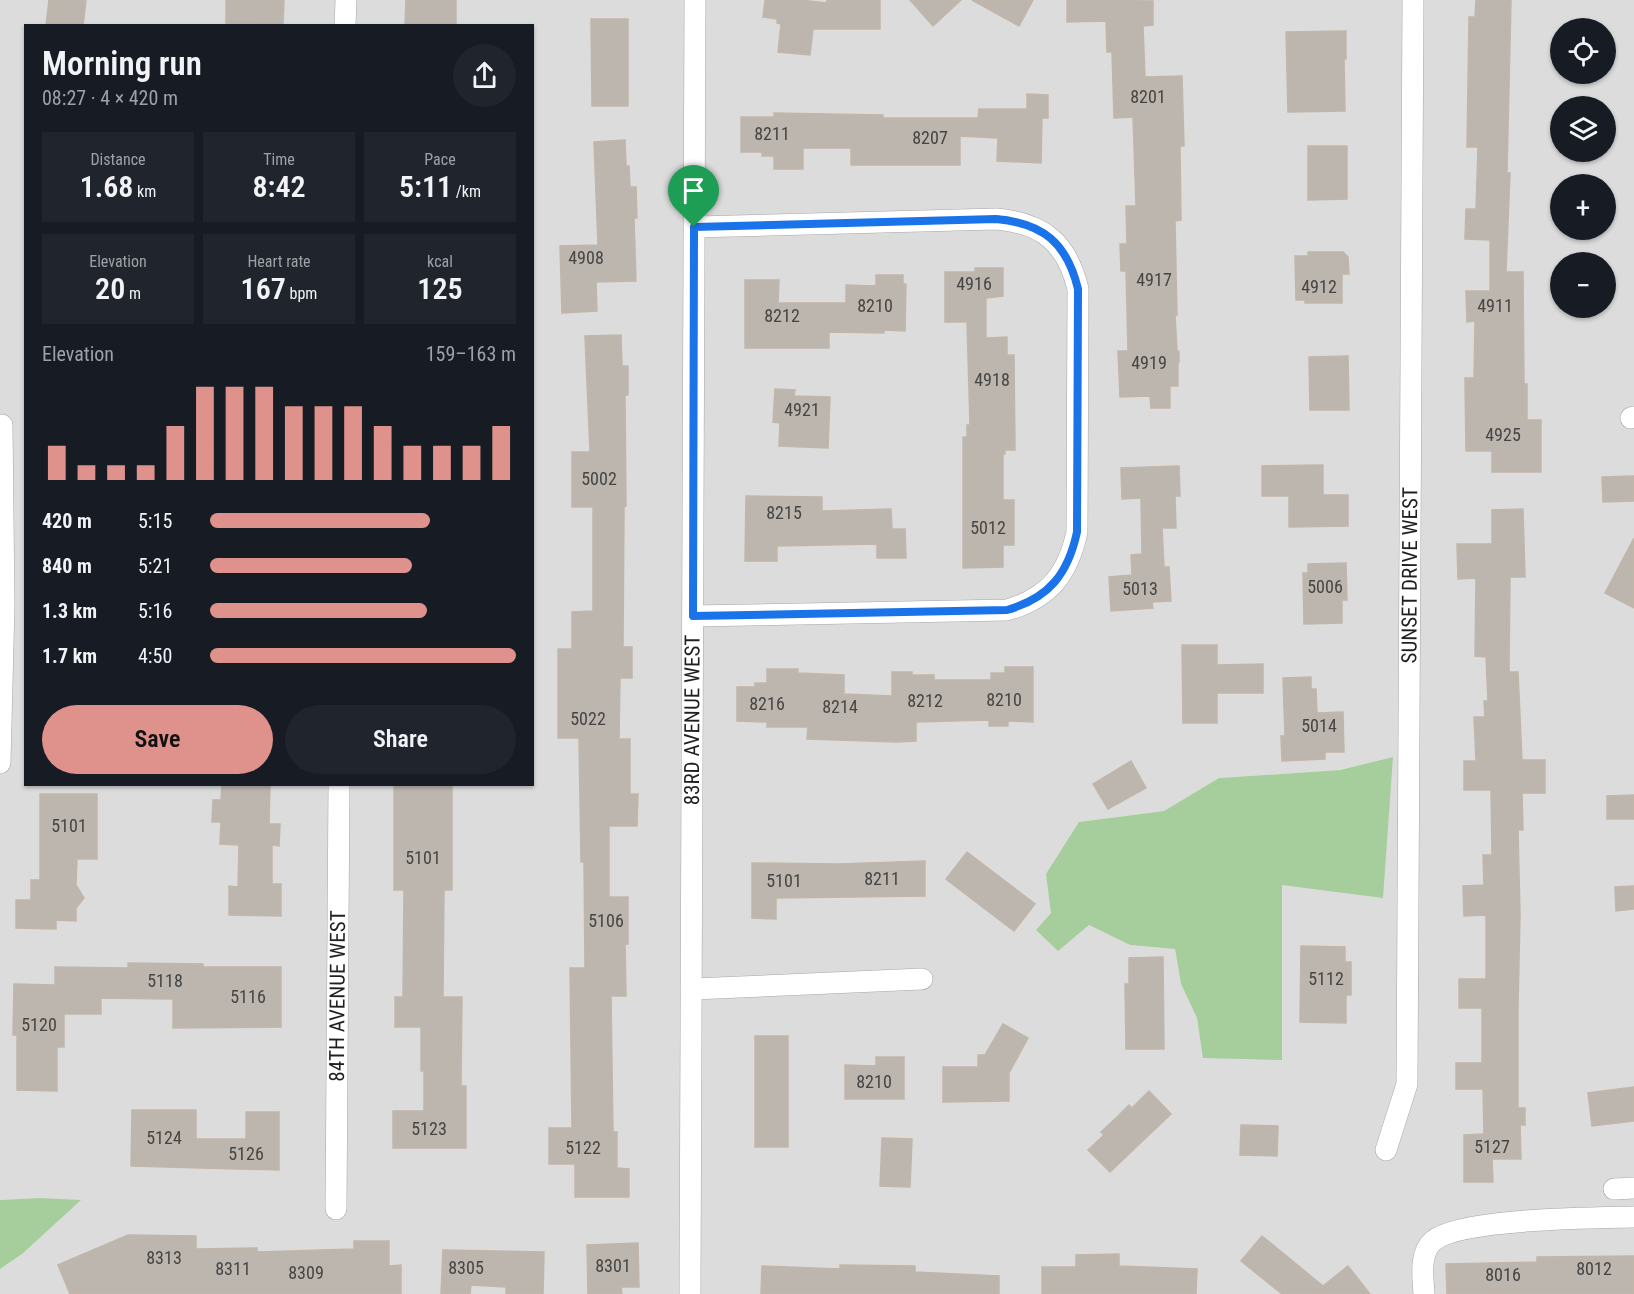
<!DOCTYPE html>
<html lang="en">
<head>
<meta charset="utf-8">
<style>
  :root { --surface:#171b24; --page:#20242c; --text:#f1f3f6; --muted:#9ea1a6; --accent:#de928b }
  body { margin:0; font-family:"Roboto Condensed",sans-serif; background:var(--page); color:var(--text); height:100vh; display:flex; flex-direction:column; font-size:22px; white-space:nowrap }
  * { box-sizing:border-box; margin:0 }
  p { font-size:20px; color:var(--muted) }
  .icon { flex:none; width:33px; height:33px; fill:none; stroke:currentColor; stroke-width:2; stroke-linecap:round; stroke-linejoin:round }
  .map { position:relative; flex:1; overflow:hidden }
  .details { position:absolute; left:24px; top:24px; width:510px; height:762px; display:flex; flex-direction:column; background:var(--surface); border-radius:0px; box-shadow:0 2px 4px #0004 }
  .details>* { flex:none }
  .fabs { position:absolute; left:1550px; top:18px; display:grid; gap:12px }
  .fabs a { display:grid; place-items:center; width:66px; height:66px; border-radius:50%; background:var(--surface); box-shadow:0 2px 4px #0004; font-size:30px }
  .pin { position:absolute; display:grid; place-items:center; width:51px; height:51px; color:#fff; margin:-62px -26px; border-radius:50% 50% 50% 0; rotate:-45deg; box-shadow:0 0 6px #0007 }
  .pin .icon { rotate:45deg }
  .round { display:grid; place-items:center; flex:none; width:63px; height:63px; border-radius:32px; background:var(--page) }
  .headline { display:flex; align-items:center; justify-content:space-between; height:102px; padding:0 18px }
  h1 { font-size:33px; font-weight:600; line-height:45px }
  .metrics { display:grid; grid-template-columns:repeat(3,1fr); gap:9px; height:102px; padding:6px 18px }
  .metrics div { display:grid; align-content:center; border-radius:0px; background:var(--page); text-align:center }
  .metrics b { font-size:30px; font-weight:600 }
  .metrics small { font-size:16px; font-weight:400 }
  .metrics p { font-size:16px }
  .chart { height:168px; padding:12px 18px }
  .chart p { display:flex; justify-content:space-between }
  .chart svg { width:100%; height:108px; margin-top:6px; stroke:var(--accent); stroke-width:6 }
  .primary-button { display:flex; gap:12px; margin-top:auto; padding:12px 18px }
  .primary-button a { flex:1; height:69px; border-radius:36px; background:var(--accent); color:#111; font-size:24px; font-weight:600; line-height:69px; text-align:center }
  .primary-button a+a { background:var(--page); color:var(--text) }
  ul { padding:0 18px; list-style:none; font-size:20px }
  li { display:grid; grid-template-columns:96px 72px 1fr; align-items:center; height:45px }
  li i { height:15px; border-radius:8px; background:var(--accent) }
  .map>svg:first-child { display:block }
  .residential { fill:#dddcdc; fill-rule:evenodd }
  .forest { fill:#a6cd9c }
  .building { fill:#bcb6af; stroke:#c1b6a9; stroke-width:1.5 }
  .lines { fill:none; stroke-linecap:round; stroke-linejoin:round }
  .minor-casing { stroke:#a6a6a6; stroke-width:22 }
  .minor { stroke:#fff; stroke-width:21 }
  .route-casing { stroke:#fff; stroke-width:12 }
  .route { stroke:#1a73e8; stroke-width:8 }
  .labels { text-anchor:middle; stroke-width:4.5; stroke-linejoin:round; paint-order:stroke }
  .number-label { font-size:18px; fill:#464543 }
  .street-label { font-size:21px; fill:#1f1f1f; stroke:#fff }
</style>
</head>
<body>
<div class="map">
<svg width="1634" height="1294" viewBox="0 0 1634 1294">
  <rect width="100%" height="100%" fill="#f0ede6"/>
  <path class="residential" d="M0,0H1634V1294H0V1269L22,1254L39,1198L0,1200ZM26,26H532V784H26ZM1560,28H1605V74H1560ZM1560,106H1605V152H1560ZM1560,184H1605V230H1560ZM1560,262H1605V308H1560ZM1393,757L1282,885L1204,1058L1197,1018L1181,984L1175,949L1130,945L1089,925L1037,930L1051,913L1080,822L1164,811L1219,778L1340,770Z"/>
  <path class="forest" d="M1393,757L1383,898L1282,885V1060L1203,1058L1197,1018L1181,984L1175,949L1130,945L1089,925L1058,951L1036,930L1051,913L1046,874L1079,822L1164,811L1219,778L1340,770Z
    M39,1198L81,1200L22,1254L0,1269V1200Z"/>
  <path class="building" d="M49,0H86L83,26H46Z
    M226,0H284L283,25L226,23Z
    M406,0H456V26H405Z
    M765,0H800L827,3V0H880V29H813L810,55L778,52L781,24L777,23V19L763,17Z
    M910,0H961L933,26Z
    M972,0H1033L1019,26Z
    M1067,0L1153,1V25L1143,26L1145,77L1182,76L1184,146H1180L1181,220L1175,221L1177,315H1175L1177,350L1179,352V362L1178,364V386H1170V408H1151L1150,396L1120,397L1118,351H1128L1126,271H1121L1120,244H1127L1126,206H1136L1133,117L1114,118L1112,52H1107L1106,21L1067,22Z
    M1476,0H1511L1507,173H1510L1506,272H1523L1524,384H1527V420H1541V472H1492V451H1466L1465,378H1474L1475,321L1467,322L1466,291H1490V240L1465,239L1466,209H1476L1478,147H1467L1469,17H1475Z
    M591,19H628V106H592Z
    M1346,31V59H1344L1345,111L1288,112L1286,32Z
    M1027,94L1048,95V118H1042L1041,163L997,161L998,138L960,136V165H851V148H803V169H774V156H762V152H741V117H774V113L883,115V118H978L979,109H1027Z
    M625,140L626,166H629L630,187H636L637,218H634L636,281L596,282L597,311L562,313L560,246L598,245L594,142Z
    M1308,146H1347V199L1308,200Z
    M1308,252H1343L1348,257L1349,274H1342V303H1305V300H1296L1295,256H1308Z
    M975,268H1003V296L986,298V338L1007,337V355H1014L1015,450H1005V454H1003V500H1014V545H1003V567L963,568V437H967V425H970L967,322H945V272H975Z
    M876,275H903V284H906L905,331L884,330V333L829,332V348H745V280H779L778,303H846V285L876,286Z
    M621,335L622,366H628V395H625L626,506L624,507L623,647H632V678H620L619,739H630V794H638L637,826H609V897H628V944H625L626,996H611L613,1132H617V1168L629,1169V1197H575V1164H549V1128H572L570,968H585L584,862H581L579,738H558V649H572V612L593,611V507H572V452H590L585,336Z
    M1348,356L1349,410H1310L1309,357Z
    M775,389L795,390L794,396L830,397L828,448L779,446L780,423L773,422Z
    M1323,465V495H1348V526L1289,527V496H1262V466Z
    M1179,466L1180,496H1175L1176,528H1162L1164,567H1169L1171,601L1152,602L1153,608L1111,611L1109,577L1132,575L1131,555L1142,554L1141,498L1122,499L1121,468Z
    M1634,476V501L1603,502L1602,477Z
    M746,496L822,497V511L891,509L892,529H905L906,558H877V544L777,546V561H745Z
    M1523,509L1525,577H1510L1509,672H1518L1522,760H1545V793H1522L1523,830H1518L1520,914L1518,1008V1108H1525V1125H1520L1521,1159H1492L1493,1182H1464V1135L1484,1134L1483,1089H1456V1063H1482V1008H1459V979H1486V915L1464,916L1463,886L1484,885L1483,855H1492L1491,790H1464V761H1476L1474,717H1485L1484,701H1488L1486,657L1475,656L1476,578L1458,579L1457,544H1492V510Z
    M1634,538V608L1605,593Z
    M1346,563L1347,600H1342V623L1304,624L1303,573H1308V564Z
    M1182,645H1217V665L1263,664V693H1217V723H1183Z
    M1005,667H1033V722L1008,721V726H989V720L916,722V741L896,742L807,739L808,727H767V722L737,721V687H755V683H767V669H798V673L844,675V694L892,696V672H912V675H934V680H991V673H1005Z
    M1311,677V689H1316L1317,713L1343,712L1344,752H1325V759L1282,761L1281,736H1285L1283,678Z
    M1131,761L1146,788L1108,809L1093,784Z
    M222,784H270L269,824H280L279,846L272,845V884H281V916L229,915V886L238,887L239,845L220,844L221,822H212L213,800H221Z
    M394,784H452V890H444L443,997H462L461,1086H466V1148H393V1111H424V1071H421V1027H395V997H403L404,890H394Z
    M40,794H97V859H77L76,885L84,898L76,908V921L56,920V929L16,928V900H31V880H40Z
    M1634,795V819H1607V796Z
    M967,852L1035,904L1014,931L946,879Z
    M925,861V896L776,898V919L752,918V863L839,864Z
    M1634,886V909L1616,911L1615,887Z
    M1301,946L1345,947V962H1351V995H1346V1023L1300,1022Z
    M1163,957L1164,1049H1126L1125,984H1129V958Z
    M128,963L203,964V967H281V1027L173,1028V999L101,998V1014H64V1047H57V1091L17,1090V1035H13L14,984L55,985V967L128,968Z
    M1003,1024L1028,1038L1009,1073V1101L943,1102V1067H978V1055H985Z
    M755,1036H788V1147H755Z
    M876,1057H904V1099H845V1065L876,1066Z
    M1634,1087V1121L1592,1126L1588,1093Z
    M1149,1091L1171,1114L1110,1172L1088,1150L1104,1135L1101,1132L1116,1118L1129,1105L1132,1108Z
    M132,1110H196V1139H246V1112H279V1170L131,1166Z
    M1241,1125L1278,1126L1277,1156L1240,1155Z
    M882,1138L912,1139L910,1187L880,1186Z
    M128,1235L196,1236V1249L257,1248V1252L354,1249V1241H389V1266L401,1265V1294H70L58,1265Z
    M1262,1236L1323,1286L1348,1266L1370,1294H1282L1241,1261Z
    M638,1243L639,1287H621L622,1294H588L587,1245Z
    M443,1250L544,1252L543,1294H506V1287L471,1285L470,1294H441Z
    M1119,1254V1266L1197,1269L1196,1294H1042V1267H1076V1255Z
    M1634,1256V1294H1447L1446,1264L1537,1262V1257Z
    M840,1265L915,1266V1272L999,1276V1294H761L762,1266L840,1269Z"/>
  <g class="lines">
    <defs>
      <g id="minor">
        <path d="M345,26L346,0"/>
        <path d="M1631,418L1634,417"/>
        <path d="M693,616L1007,610C1049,598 1068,574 1077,532L1078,289C1067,243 1043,223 996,219L695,227"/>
        <path d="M0,763L4,605L2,425"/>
        <path d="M693,989L922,979"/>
        <path id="s1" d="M1386,1150L1407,1084L1413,0"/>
        <path d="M1614,1189L1634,1188"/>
        <path id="s2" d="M336,1209L339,784"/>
        <path id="s3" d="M690,1294L695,0"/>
        <path d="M1424,1294C1423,1278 1419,1253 1433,1241C1460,1218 1595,1218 1634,1217"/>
      </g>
    </defs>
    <use href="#minor" class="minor-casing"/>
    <use href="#minor" class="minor"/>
  </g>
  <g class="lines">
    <defs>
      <path id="route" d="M996,219C1043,223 1067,243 1078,289L1077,532C1068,574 1049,598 1007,610L693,616L694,227Z"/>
    </defs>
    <use href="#route" class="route-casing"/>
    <use href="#route" class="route"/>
  </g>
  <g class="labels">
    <g class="number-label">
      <text x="1148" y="103">8201</text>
      <text x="772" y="140">8211</text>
      <text x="930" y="144">8207</text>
      <text x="586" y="264">4908</text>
      <text x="1154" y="286">4917</text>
      <text x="974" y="290">4916</text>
      <text x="1319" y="293">4912</text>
      <text x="875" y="312">8210</text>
      <text x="1495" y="312">4911</text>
      <text x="782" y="322">8212</text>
      <text x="1149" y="369">4919</text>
      <text x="992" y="386">4918</text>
      <text x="802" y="416">4921</text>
      <text x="1503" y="441">4925</text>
      <text x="599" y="485">5002</text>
      <text x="784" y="519">8215</text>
      <text x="988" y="534">5012</text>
      <text x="1325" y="593">5006</text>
      <text x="1140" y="595">5013</text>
      <text x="1004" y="706">8210</text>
      <text x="925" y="707">8212</text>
      <text x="767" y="710">8216</text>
      <text x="840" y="713">8214</text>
      <text x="588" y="725">5022</text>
      <text x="1319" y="732">5014</text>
      <text x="69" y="832">5101</text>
      <text x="423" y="864">5101</text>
      <text x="882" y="885">8211</text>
      <text x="784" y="887">5101</text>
      <text x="606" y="927">5106</text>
      <text x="1326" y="985">5112</text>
      <text x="165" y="987">5118</text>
      <text x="248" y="1003">5116</text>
      <text x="39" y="1031">5120</text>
      <text x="874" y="1088">8210</text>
      <text x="429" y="1135">5123</text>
      <text x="164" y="1144">5124</text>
      <text x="1492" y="1153">5127</text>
      <text x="583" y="1154">5122</text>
      <text x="246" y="1160">5126</text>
      <text x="164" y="1264">8313</text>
      <text x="613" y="1272">8301</text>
      <text x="466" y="1274">8305</text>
      <text x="233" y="1275">8311</text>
      <text x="1594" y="1275">8012</text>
      <text x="306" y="1279">8309</text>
      <text x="1503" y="1281">8016</text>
    </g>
    <g class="street-label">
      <text dy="7" stroke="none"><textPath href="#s1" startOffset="578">SUNSET DRIVE WEST</textPath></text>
      <text dy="7" stroke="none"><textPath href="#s3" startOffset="574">83RD AVENUE WEST</textPath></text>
      <text dy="7" stroke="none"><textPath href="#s2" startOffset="213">84TH AVENUE WEST</textPath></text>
    </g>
  </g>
</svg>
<div class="fabs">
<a><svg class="icon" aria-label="locate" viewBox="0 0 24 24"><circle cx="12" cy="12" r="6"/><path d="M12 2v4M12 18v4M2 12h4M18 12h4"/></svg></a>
<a><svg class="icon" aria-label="layers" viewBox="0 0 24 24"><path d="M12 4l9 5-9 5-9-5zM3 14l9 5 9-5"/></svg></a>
<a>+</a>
<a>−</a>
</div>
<div class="pin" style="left:694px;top:227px;background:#1e9e55"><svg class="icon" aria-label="arrive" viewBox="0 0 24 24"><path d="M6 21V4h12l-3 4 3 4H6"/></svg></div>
<section class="details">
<div class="headline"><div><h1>Morning run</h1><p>08:27 · 4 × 420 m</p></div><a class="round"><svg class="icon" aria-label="share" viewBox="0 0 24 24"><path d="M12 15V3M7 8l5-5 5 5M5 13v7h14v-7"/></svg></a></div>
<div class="metrics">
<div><p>Distance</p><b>1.68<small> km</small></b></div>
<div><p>Time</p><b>8:42</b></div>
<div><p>Pace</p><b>5:11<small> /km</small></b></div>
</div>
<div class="metrics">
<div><p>Elevation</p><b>20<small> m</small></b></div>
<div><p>Heart rate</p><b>167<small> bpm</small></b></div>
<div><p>kcal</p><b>125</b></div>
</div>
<div class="chart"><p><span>Elevation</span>159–163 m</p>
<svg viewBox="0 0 160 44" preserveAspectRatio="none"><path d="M5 44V30M15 44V38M25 44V38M35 44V38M45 44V22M55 44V6M65 44V6M75 44V6M85 44V14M95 44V14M105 44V14M115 44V22M125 44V30M135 44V30M145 44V30M155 44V22"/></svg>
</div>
<ul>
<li><b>420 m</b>5:15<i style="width:72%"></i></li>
<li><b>840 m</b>5:21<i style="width:66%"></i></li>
<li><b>1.3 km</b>5:16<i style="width:71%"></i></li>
<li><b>1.7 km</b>4:50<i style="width:100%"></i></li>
</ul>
<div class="primary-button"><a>Save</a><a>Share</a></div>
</section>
</div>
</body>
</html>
